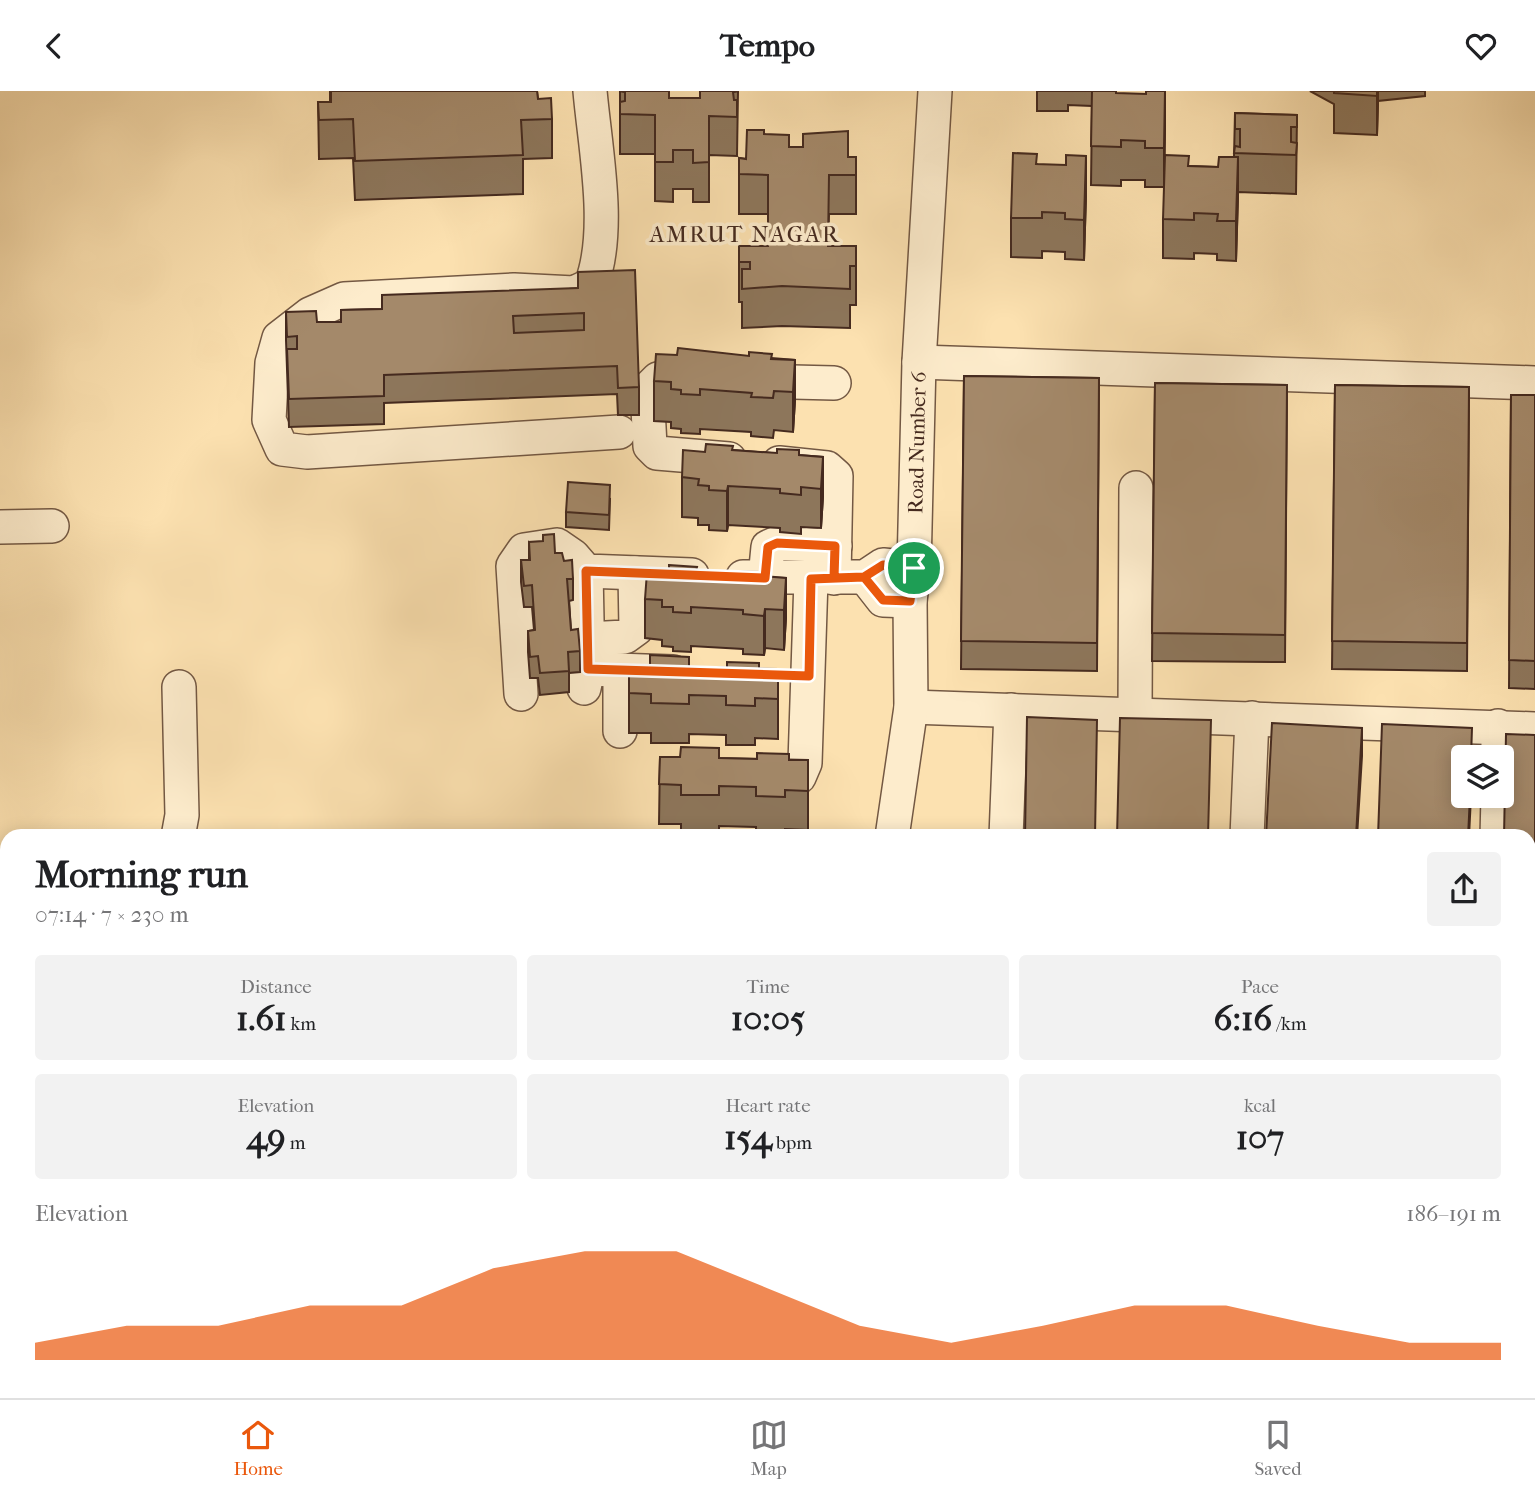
<!DOCTYPE html>
<html lang="en">
<head>
<meta charset="utf-8">
<style>
  :root { --surface:#fff; --page:#f2f2f2; --text:#202124; --muted:#757577; --line:#e0e0e0; --accent:#ea580c }
  body { margin:0; font-family:"IM FELL French Canon",serif; background:var(--page); color:var(--text); height:100vh; display:flex; flex-direction:column; font-size:26px; white-space:nowrap }
  * { box-sizing:border-box; margin:0 }
  p { font-size:23px; color:var(--muted) }
  .icon { flex:none; width:38px; height:38px; fill:none; stroke:currentColor; stroke-width:2; stroke-linecap:round; stroke-linejoin:round }
  .map { position:relative; flex:1; overflow:hidden }
  .drawer { position:absolute; left:0px; top:738px; width:1536px; height:569px; display:flex; flex-direction:column; background:var(--surface); border-radius:21px 21px 0 0; box-shadow:0 4px 18px #0003 }
  .drawer>* { flex:none }
  .controls { position:absolute; left:1451px; top:654px; display:grid; gap:14px }
  .controls a { display:grid; place-items:center; width:63px; height:63px; border-radius:7px; background:var(--surface); box-shadow:0 4px 18px #0003; font-size:35px }
  .pin { position:absolute; display:grid; place-items:center; width:60px; height:60px; color:#fff; margin:-30px; border:4px solid #fff; border-radius:50%; box-shadow:0 2px 7px #0007 }
  .round { display:grid; place-items:center; flex:none; width:74px; height:74px; border-radius:7px; background:var(--page) }
  .head { display:flex; align-items:center; justify-content:space-between; height:119px; padding:0 35px }
  h1 { font-size:38px; font-weight:700; line-height:52px }
  .figures { display:grid; grid-template-columns:repeat(3,1fr); gap:10px; height:119px; padding:7px 35px }
  .figures div { display:grid; align-content:center; border-radius:7px; background:var(--page); text-align:center }
  .figures b { font-size:35px; font-weight:700 }
  .figures small { font-size:19px; font-weight:400 }
  .figures p { font-size:19px }
  .chart { height:196px; padding:14px 35px }
  .chart p { display:flex; justify-content:space-between }
  .chart svg { width:100%; height:126px; margin-top:7px; fill:var(--accent); opacity:.7 }
  header { display:flex; justify-content:space-between; align-items:center; height:91px; padding:0 35px; background:var(--surface); font-size:32px; font-weight:700 }
  .menu { display:flex; justify-content:space-around; align-items:center; height:98px; border-top:2px solid var(--line); background:var(--surface); font-size:19px; color:var(--muted) }
  .menu a { display:grid; justify-items:center; gap:4px }
  .menu .current { color:var(--accent) }
  .map>svg:first-child { display:block }
  .lines { fill:none; stroke-linecap:round; stroke-linejoin:round }
  .minor-casing { stroke:#735843; stroke-width:36 }
  .minor { stroke:#fdeccc; stroke-width:33 }
  .wall { fill:#8d765b; stroke:#452a1f; stroke-width:2 }
  .shaded-wall { fill:#73604a; stroke:#452a1f; stroke-width:2 }
  .building { fill:#a4896a; stroke:#452a1f; stroke-width:2; fill-rule:evenodd }
  .route-casing { stroke:#fff; stroke-width:14 }
  .route { stroke:#ea580c; stroke-width:9 }
  .labels { text-anchor:middle; stroke-width:7; stroke-linejoin:round; paint-order:stroke }
  .street-label { font-size:21px; fill:#452a1f; stroke:#fdeccc }
  .neighbourhood-label { font-size:23px; letter-spacing:2px; fill:#452a1f; stroke:#fdeccc }
</style>
</head>
<body>
<header><svg class="icon" aria-label="back" viewBox="0 0 24 24"><path d="M15 5l-7 7 7 7"/></svg>Tempo<svg class="icon" aria-label="heart" viewBox="0 0 24 24"><path d="M12 20l-8-8c-3-5 5-10 8-4 3-6 11-1 8 4z"/></svg></header>
<div class="map">
<svg width="1535" height="1307" viewBox="0 0 1535 1307">
  <rect width="100%" height="100%" fill="#fce1b0"/>
  <filter id="stains"><feTurbulence type="fractalNoise" baseFrequency=".00286" numOctaves="4"/><feColorMatrix values="0 0 0 0 .2 0 0 0 0 .09 0 0 0 0 .02 0 0 0 .5 -.17"/></filter>
  <radialGradient id="worn" r=".72"><stop offset=".6" stop-color="#630" stop-opacity="0"/><stop offset="1" stop-color="#630" stop-opacity=".3"/></radialGradient>
  <g class="lines">
    <defs>
      <g id="minor">
        <path d="M590,0C595,57 612,140 591,194L574,202L514,199L344,208L310,223L279,247L272,272L269,329L282,358L307,361L619,341"/>
        <path d="M919,271L1535,292"/>
        <path d="M696,289L658,288L647,299L650,355L657,362L729,368"/>
        <path d="M749,290L834,292"/>
        <path d="M779,372L827,377L836,385L834,487"/>
        <path d="M0,436L52,435"/>
        <path d="M743,486H865L883,474L914,477"/>
        <path d="M865,486L883,509L910,510"/>
        <path d="M765,487L768,456L777,452L835,455"/>
        <path d="M587,548L625,546L636,538L635,482"/>
        <path d="M588,578L673,581"/>
        <path d="M620,579V640"/>
        <path d="M584,597L588,578L586,480"/>
        <path d="M521,603L513,475L524,459L557,454L573,465L586,480L692,484"/>
        <path d="M911,616L1535,638"/>
        <path d="M1135,623L1136,397"/>
        <path d="M1498,667V635"/>
        <path d="M773,686H799L805,672L811,488"/>
        <path d="M178,746L182,724L179,596"/>
        <path id="s1" d="M892,746L911,616L910,510L914,477L919,271L935,0"/>
        <path d="M1006,746L1011,619"/>
        <path d="M1247,746L1252,627"/>
        <path d="M1497,746L1498,705"/>
        <path d="M0,816L7,817"/>
        <path d="M919,1300L1029,1307"/>
        <path d="M673,1307L676,1300"/>
        <path d="M868,1307V1300"/>
        <path d="M1227,1307V1300"/>
        <path d="M1314,1307L1535,1303"/>
      </g>
    </defs>
    <use href="#minor" class="minor-casing"/>
    <use href="#minor" class="minor"/>
  </g>
  <path class="wall" d="M330,0H537L538,8L552,28V67L523,68V103L355,109L353,67L319,68L318,11H330Z
    M620,0L669,7H700L738,0L737,65L709,64V111H693V98H673V111L655,110V63H620Z
    M1037,0H1116V2L1165,33L1164,96H1145V89H1121V95L1091,94L1092,15L1068,14V20H1037Z
    M1310,0H1425V5L1378,10L1377,44L1334,42V13Z
    M1235,22L1297,24L1296,103L1238,101L1236,170L1217,169V163L1194,162V168L1163,167V128L1189,75L1218,76L1234,66Z
    M764,43L789,56L848,66H856V123H829L828,155H856V214H850V237L782,235L742,237V211H739V155H768V123H739V67L746,68Z
    M1037,73L1086,104L1084,169L1065,168V161L1042,160V167L1011,166V127Z
    M578,181L639,296V324H618L617,303L384,312V333L289,336L286,249V221L317,231H341V219L382,218L578,197Z
    M677,264L749,265L795,269V309L793,341L774,339L773,347L751,345V341L700,338V343L681,342V338L671,337V331L654,330V290Z
    M964,285L1099,287L1097,580L961,578Z
    M1155,292L1287,294L1285,571L1152,570Z
    M1335,294L1469,296L1467,580L1332,578Z
    M1511,304H1535V598L1509,597Z
    M733,359L823,366V405L821,437L801,436V443L780,441V437L728,434L727,440L709,439V434H698V427L682,426V386L705,361Z
    M610,408L609,439L566,436V421Z
    M529,451L555,462L564,470L573,488V509L569,510L571,539L580,560V581L569,582V601L540,604L538,587H530L528,561V540L534,539L532,516H524L521,491V469H529Z
    M669,482L786,487V526L784,559L765,557L764,564L743,563V558L691,555V561L673,560V556L662,555V549L645,547V508Z
    M629,575L778,578V648L755,647V654H726V644L689,643V652H651V642H629Z
    M1535,644V1250L1530,1249V746Z
    M660,666L808,669V739L785,738V746L756,745V736L719,735V744L681,743V733H659Z"/>
  <path class="shaded-wall" d="M1165,0V33L1164,96V57Z
    M1377,0H1378V10L1377,44Z
    M1086,65V104L1084,169V129Z
    M1238,66V106L1236,170V130Z
    M795,269V309L793,341V301Z
    M823,366V405L821,437V398Z
    M728,395V434L727,440V400Z
    M786,487V526L784,559V519Z
    M765,518V557L764,564V525Z
    M1362,637V665L1357,746H1356Z
    M1470,705H1471L1469,746H1468Z"/>
  <path class="building" d="M331,0H537L538,8L551,7L552,28L521,29L523,64L355,70L353,28L319,29L318,11H331Z
    M620,0H669V7H700V0H738L733,1L734,9H737V26L709,25V71L693,72V59H673V71H655V24L620,23V11L625,10V1Z
    M1092,0H1116V2L1146,3V0H1165L1164,57H1145V50L1121,49V56L1091,55Z
    M1334,0H1377V5L1334,2Z
    M1235,22L1297,24V36H1291V51L1297,52L1296,64L1234,62L1235,55L1240,56V38H1235Z
    M747,39H764V43L789,44V56H803V43L848,40V66H856V84H829L828,155H856V175H850V198L782,195L742,198V178H750V171H739V155H768V84L739,83V67L746,68Z
    M1013,62L1037,63L1036,73L1066,74V64L1086,65L1084,129L1065,128V122L1042,121V127H1011Z
    M1165,64L1189,65L1188,75L1218,76L1219,66H1238L1236,130H1217L1218,123L1194,122V129L1163,128Z
    M635,179L639,296L618,297L617,275L384,284V305L289,308L287,258H297V245L287,246L286,221L316,220L317,231H341V219L382,218V204L578,197V181ZM584,222V239L514,242L513,225Z
    M678,257L749,265V261L772,263L771,268L795,269L793,301L774,300L773,307L751,306L752,302L700,298V304L681,303V299L671,298V291L654,290L656,263L677,264Z
    M964,285L1099,287L1097,552L961,550Z
    M1155,292L1287,294L1285,544L1152,542Z
    M1335,294L1469,296L1467,552L1332,550Z
    M1511,304H1535V570L1509,569Z
    M706,353L733,355L732,359L777,362V358L799,359V364L823,366L821,398L801,396V404L780,402V398L728,395L727,400L709,399V395L698,394L699,388L682,386L683,359L705,361Z
    M568,391L610,394L609,424L566,421Z
    M554,443L555,462H562L564,470L572,469L573,488H567L571,539L578,538L580,560L568,561L569,580L540,582L538,565L530,566L528,540L535,539L532,494L524,495L521,469H530L529,451L543,450V444Z
    M669,474L697,476L696,480L763,481V485L786,487L784,519L765,518L764,525L743,523V519L691,516V522L673,521V516H662V509L645,508L647,481L669,482Z
    M650,564L689,566V576L727,577V571L759,572V578H778V608L755,607V615L726,614V605L689,604V613L651,612V603L629,602V575H650Z
    M1027,626L1097,629L1095,746H1025Z
    M1120,627L1211,629L1208,746H1117Z
    M1272,632L1362,637L1356,746H1266Z
    M1382,633L1472,637L1471,667H1463V705H1470L1468,746H1378Z
    M1506,643L1535,644V1222L1530,1221V746H1504Z
    M681,656L719,657V667L757,668V662L789,663V669H808V700L785,699V706L756,705V696L719,695V704H681V694L659,693L660,666H680Z"/>
  <g class="lines">
    <defs>
      <path id="route" d="M914,477L883,474L864,486L834,487L835,455L777,452L768,456L765,487L586,480L588,578L809,585L811,488L864,486L883,509L910,510L914,477"/>
    </defs>
    <use href="#route" class="route-casing"/>
    <use href="#route" class="route"/>
  </g>
  <g class="labels">
    <g class="street-label">
      <text dy="7" stroke="none"><textPath href="#s1" startOffset="396">Road Number 6</textPath></text>
    </g>
    <g class="neighbourhood-label">
      <text x="745" y="151">AMRUT NAGAR</text>
    </g>
  </g>
  <rect width="100%" height="100%" filter="url(#stains)"/>
  <rect width="100%" height="100%" fill="url(#worn)"/>
</svg>
<div class="controls">
<a><svg class="icon" aria-label="layers" viewBox="0 0 24 24"><path d="M12 4l9 5-9 5-9-5zM3 14l9 5 9-5"/></svg></a>
</div>
<div class="pin" style="left:914px;top:477px;background:#1e9e55"><svg class="icon" aria-label="arrive" viewBox="0 0 24 24"><path d="M6 21V4h12l-3 4 3 4H6"/></svg></div>
<section class="drawer">
<div class="head"><div><h1>Morning run</h1><p>07:14 · 7 × 230 m</p></div><a class="round"><svg class="icon" aria-label="share" viewBox="0 0 24 24"><path d="M12 15V3M7 8l5-5 5 5M5 13v7h14v-7"/></svg></a></div>
<div class="figures">
<div><p>Distance</p><b>1.61<small> km</small></b></div>
<div><p>Time</p><b>10:05</b></div>
<div><p>Pace</p><b>6:16<small> /km</small></b></div>
</div>
<div class="figures">
<div><p>Elevation</p><b>49<small> m</small></b></div>
<div><p>Heart rate</p><b>154<small> bpm</small></b></div>
<div><p>kcal</p><b>107</b></div>
</div>
<div class="chart"><p><span>Elevation</span>186–191 m</p>
<svg viewBox="0 0 160 44" preserveAspectRatio="none"><path d="M0 44V38L10 32L20 32L30 25L40 25L50 12L60 6L70 6L80 19L90 32L100 38L110 32L120 25L130 25L140 32L150 38L160 38V44z"/></svg>
</div>
</section>
</div>
<nav class="menu">
<a class="current"><svg class="icon" aria-label="home" viewBox="0 0 24 24"><path d="M3 11l9-7 9 7M6 9v11h12V9"/></svg>Home</a>
<a><svg class="icon" aria-label="map" viewBox="0 0 24 24"><path d="M3 6l6-2 6 2 6-2v14l-6 2-6-2-6 2zM9 4v14M15 6v14"/></svg>Map</a>
<a><svg class="icon" aria-label="saved" viewBox="0 0 24 24"><path d="M7 4h10v16l-5-4-5 4z"/></svg>Saved</a>
</nav>
</body>
</html>
